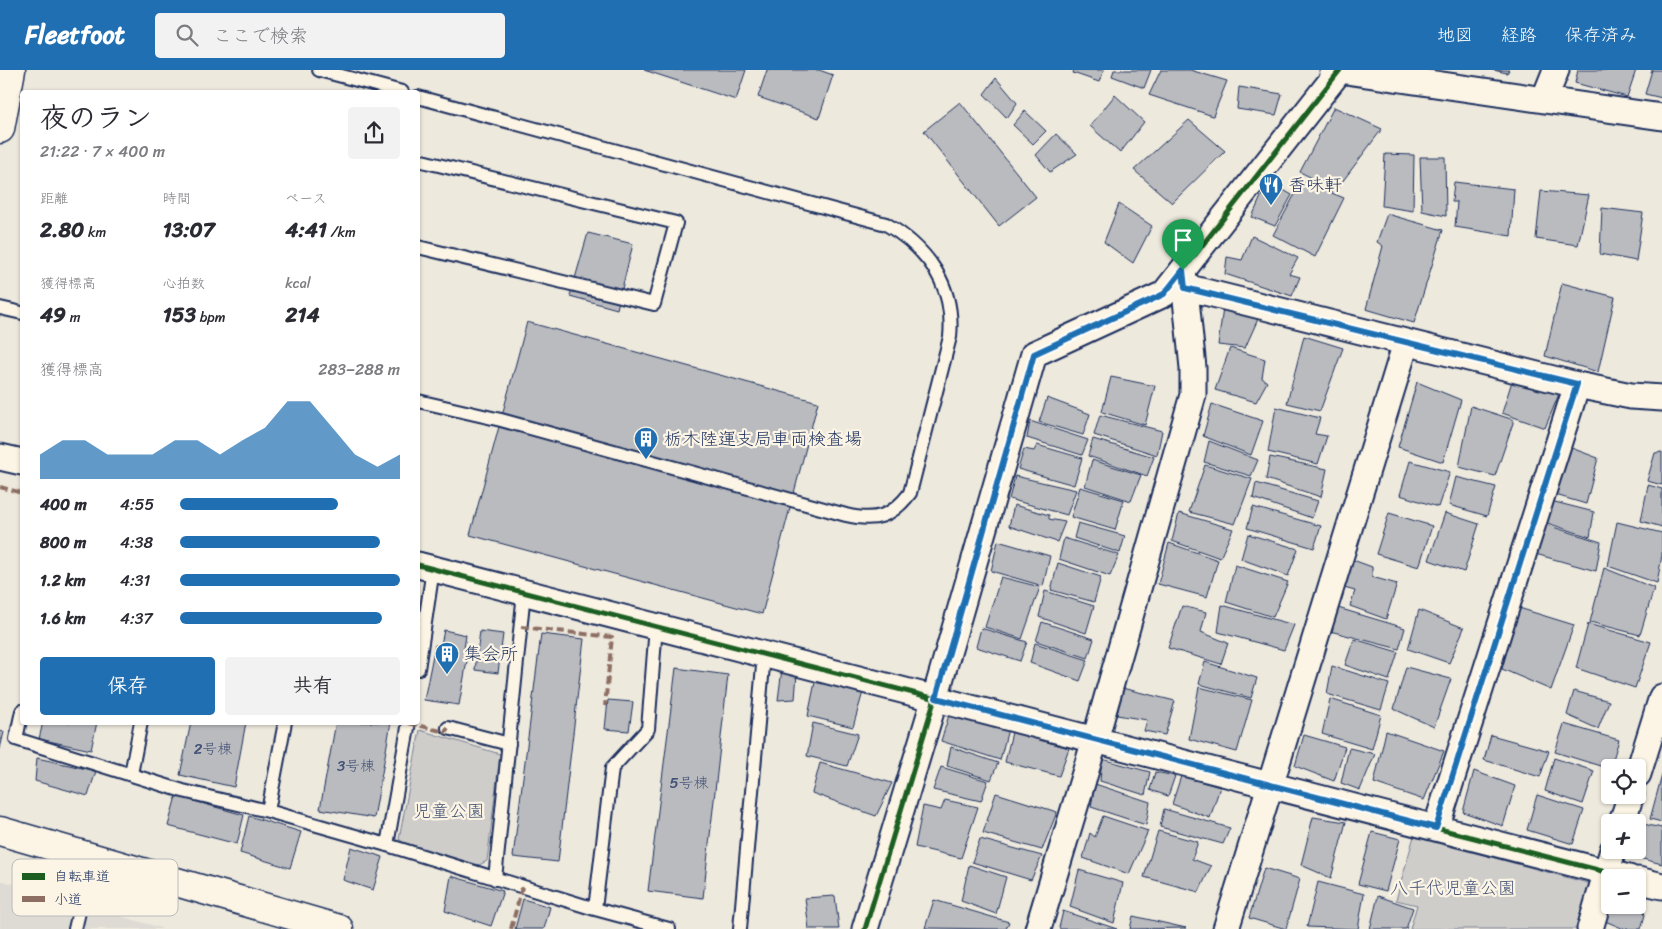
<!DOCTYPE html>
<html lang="ja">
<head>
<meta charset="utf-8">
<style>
  :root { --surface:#fff; --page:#f2f2f3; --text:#2b2b33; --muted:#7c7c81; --accent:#1f6fb2 }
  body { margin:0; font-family:Sriracha,"Klee One",sans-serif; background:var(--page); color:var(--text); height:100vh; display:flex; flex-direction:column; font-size:19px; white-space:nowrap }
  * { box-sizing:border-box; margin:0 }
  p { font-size:16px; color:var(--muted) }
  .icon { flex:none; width:28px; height:28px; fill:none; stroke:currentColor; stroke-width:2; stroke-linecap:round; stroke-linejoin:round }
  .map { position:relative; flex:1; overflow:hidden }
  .drawer { position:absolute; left:20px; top:20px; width:400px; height:635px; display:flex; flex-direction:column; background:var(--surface); border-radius:5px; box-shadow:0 1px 4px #0004 }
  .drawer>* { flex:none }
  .tools { position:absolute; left:1601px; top:689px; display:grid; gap:10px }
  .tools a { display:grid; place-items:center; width:45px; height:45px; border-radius:5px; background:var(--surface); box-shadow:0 1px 4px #0004; font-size:25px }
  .pin { position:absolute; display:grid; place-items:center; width:42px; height:42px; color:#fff; margin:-51px -21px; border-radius:50% 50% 50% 0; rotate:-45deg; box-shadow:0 0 5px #0007 }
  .pin .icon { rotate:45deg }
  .round { display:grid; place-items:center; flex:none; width:52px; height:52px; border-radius:5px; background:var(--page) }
  .head { display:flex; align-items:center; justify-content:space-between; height:85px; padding:0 20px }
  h1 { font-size:28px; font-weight:700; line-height:38px }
  .figures { display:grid; grid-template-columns:repeat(3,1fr); gap:8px; height:85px; padding:5px 20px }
  .figures div { display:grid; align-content:center }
  .figures b { font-size:21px; font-weight:700 }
  .figures small { font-size:14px; font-weight:400 }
  .figures p { font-size:14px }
  .chart { height:140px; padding:10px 20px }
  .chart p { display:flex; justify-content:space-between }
  .chart svg { width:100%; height:90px; margin-top:5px; fill:var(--accent); opacity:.7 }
  .primary-button { display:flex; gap:10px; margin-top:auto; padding:10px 20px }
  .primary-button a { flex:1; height:58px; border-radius:5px; background:var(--accent); color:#fff; font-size:20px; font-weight:700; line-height:58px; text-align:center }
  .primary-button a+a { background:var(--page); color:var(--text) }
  ul { padding:0 20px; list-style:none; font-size:16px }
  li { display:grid; grid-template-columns:80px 60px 1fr; align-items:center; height:38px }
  li i { height:12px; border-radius:6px; background:var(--accent) }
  header { display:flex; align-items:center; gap:30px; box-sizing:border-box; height:70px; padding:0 25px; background:var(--accent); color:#fff }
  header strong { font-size:24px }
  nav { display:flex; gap:28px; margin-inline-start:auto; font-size:18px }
  .search { width:350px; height:45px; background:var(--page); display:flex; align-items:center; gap:12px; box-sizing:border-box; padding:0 18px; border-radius:5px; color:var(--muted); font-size:19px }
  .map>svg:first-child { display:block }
  .built { fill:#dedbd4 }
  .green { fill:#cfcdca; stroke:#757e94 }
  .building { fill:#babbbe; stroke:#1b2f5e }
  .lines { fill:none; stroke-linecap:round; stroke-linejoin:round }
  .service-casing { stroke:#1b2f5e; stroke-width:16 }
  .minor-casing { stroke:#1b2f5e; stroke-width:29 }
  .tertiary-casing { stroke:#1b2f5e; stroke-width:31 }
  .primary-casing { stroke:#1b2f5e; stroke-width:31 }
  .service { stroke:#fcf5e5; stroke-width:12 }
  .minor { stroke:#fcf5e5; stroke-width:25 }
  .tertiary { stroke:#fcf5e5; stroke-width:28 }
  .primary { stroke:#fcf5e5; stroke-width:28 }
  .quiet { stroke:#8d6e63; stroke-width:4; stroke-dasharray:8 4; stroke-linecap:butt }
  .cycleway-casing { stroke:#fcf5e5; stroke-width:8 }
  .cycleway { stroke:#1b5e20; stroke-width:5 }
  .route-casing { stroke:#fff; stroke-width:10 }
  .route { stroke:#1f6fb2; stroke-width:6 }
  .labels { text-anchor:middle; stroke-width:4.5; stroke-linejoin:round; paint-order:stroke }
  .number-label { font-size:15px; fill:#435276 }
  .poi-label { font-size:18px; fill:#1b2f5e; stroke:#fcf5e5; text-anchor:start }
  .park-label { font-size:18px; fill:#485679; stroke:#fcf5e5 }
  .key { fill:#fcf5e5; stroke:#b8babc; stroke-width:1 }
  .key-label { font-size:14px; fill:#1b2f5e }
</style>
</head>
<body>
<header>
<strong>Fleetfoot</strong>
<div class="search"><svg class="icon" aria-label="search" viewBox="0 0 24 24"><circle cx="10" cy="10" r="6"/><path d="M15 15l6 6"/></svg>ここで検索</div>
<nav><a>地図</a><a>経路</a><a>保存済み</a></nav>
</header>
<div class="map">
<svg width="1662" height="859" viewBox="0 0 1662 859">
  <rect width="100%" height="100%" fill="#eee9dd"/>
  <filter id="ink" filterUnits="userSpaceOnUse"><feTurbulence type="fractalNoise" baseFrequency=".02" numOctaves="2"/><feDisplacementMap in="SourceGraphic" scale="10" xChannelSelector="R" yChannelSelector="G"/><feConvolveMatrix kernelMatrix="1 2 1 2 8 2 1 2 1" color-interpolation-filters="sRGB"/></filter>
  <g filter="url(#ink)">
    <path class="built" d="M0,810L161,858V859H0Z"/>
    <path class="green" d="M420,660L500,684L487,791L479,795L405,774L399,769Z
      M1414,766L1595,815L1581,859H1410L1417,835L1396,830Z"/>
    <path class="building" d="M644,0H746L736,30Z
      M767,0H819L833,5L819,48L758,27Z
      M1074,0H1104L1099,12L1073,3Z
      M1114,0H1151L1144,18L1112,6Z
      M1161,0H1190L1227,11L1213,46L1149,25Z
      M1493,0H1509L1507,3Z
      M1578,0H1636L1627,27L1575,13Z
      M1652,0H1662V28L1645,24Z
      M996,8L1017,33L1007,48L984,24Z
      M1239,17L1282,24L1276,45L1237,39Z
      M1115,25L1144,52L1120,83L1090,56Z
      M960,32L1036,127L999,156L924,61Z
      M1334,37L1382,59L1336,120L1300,102Z
      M1025,41L1046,61L1033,74L1013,55Z
      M1189,50L1225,81L1172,133L1134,100Z
      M1056,64L1077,84L1050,102L1036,85Z
      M1385,84L1414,85L1413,141L1382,136Z
      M1420,87H1445L1446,146L1422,141Z
      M1268,111L1292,125L1275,156L1252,147Z
      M1302,111L1344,128L1315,187L1273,165Z
      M1454,112L1514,119L1511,166L1455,157L1457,132H1452Z
      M1541,121L1589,125L1578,175L1536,169Z
      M1119,134L1152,156L1133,193L1104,172Z
      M1602,138L1643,143L1636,191L1600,184Z
      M1387,144L1443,160L1414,253L1366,239L1383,176L1377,172Z
      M588,163L633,174L617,239L570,226Z
      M1252,166L1298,188L1289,204L1300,207L1292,226L1225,204L1227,187L1242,190Z
      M1562,213L1615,227L1598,302L1545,286Z
      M1223,238L1258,249L1245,278L1218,275Z
      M527,252L818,332L762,544L470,465Z
      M1304,266L1343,278L1320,341L1287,333Z
      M1230,278L1265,289L1262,308L1267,312L1256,332L1215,320Z
      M1111,307L1155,316L1145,355L1102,342Z
      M1512,311L1559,324L1545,358L1502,343Z
      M1417,312L1461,330L1443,392L1398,377Z
      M1047,328L1090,344L1083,365L1039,352Z
      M1212,334L1263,351L1251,385L1203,366Z
      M1471,336L1514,350L1495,406L1459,397Z
      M1276,337L1320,348L1315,364L1327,366L1318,394L1268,382Z
      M1100,345L1162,361L1157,385L1094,365Z
      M1030,351L1088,370L1082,385L1027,368Z
      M1093,369L1154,387L1147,406L1088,386Z
      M1209,371L1258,390L1251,406L1204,392Z
      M1037,375L1082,388L1074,415L1018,399L1024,379L1034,381Z
      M1566,376L1598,388L1586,434L1552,424Z
      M1662,382V415L1647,411L1655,383Z
      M1270,387L1327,399L1321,427L1266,409Z
      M1092,390L1141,405L1131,431L1085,416Z
      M1410,391L1450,402L1438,437L1400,425Z
      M1205,395L1252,409L1235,454L1189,442Z
      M1015,406L1076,420L1067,445L1009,429Z
      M1456,407L1496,417L1487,446L1449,435Z
      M1256,413L1318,431L1312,448L1253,428Z
      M1648,415L1662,419V457L1641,451Z
      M1080,417L1124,430L1115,460L1071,447Z
      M1547,430L1594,442L1590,467L1541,451Z
      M1014,435L1049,445V449L1065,452L1057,472L1009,456Z
      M1253,437L1321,456L1314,478L1247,458Z
      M1179,443L1233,459L1220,488L1172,471Z
      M1389,443L1432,456L1419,497L1376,484Z
      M1445,443L1479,454L1464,502L1429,490Z
      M1617,452L1662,463V485L1657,513L1608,496Z
      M1078,453L1125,466L1120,483L1074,468Z
      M1540,453L1601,472L1596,501L1532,483Z
      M1248,464L1298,479L1288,506L1241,489Z
      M1064,468L1119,485L1110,506L1059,489Z
      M998,471L1050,486L1043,516L991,501Z
      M1169,473L1218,490L1207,527L1158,514Z
      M1353,490L1372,497V507L1397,514L1386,549L1350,536L1355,521L1344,518Z
      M1058,493L1101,507L1094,532L1051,520Z
      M1235,495L1288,512L1273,547L1226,532Z
      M1604,498L1654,518L1640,565L1590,552Z
      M1001,507L1040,517L1022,569L985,557Z
      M1045,521L1094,536L1086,563L1039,547Z
      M1222,535L1294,555L1284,580L1218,562Z
      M1182,536L1206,542L1201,562L1228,573L1221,594L1168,578Z
      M1338,538L1405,558L1399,579L1330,561Z
      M1519,538L1574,555L1551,620L1502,599Z
      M1419,540L1464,558L1449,593L1408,579Z
      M1042,552L1094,569L1088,588L1036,571Z
      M1588,554L1651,572L1635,618L1576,598Z
      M981,558L1027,572L1020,591L976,577Z
      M444,560L466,565L464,579L469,580L459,635L424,630L435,575H441Z
      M480,561L503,564L498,603L475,600Z
      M541,564L584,569L558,792L513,787Z
      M1354,569L1398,582L1389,610L1345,595Z
      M1035,573L1088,590L1080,611L1030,593Z
      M1205,592L1257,608L1251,628L1199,614Z
      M1332,596L1389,614L1381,640L1327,624Z
      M1406,597L1451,609L1434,657L1394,639Z
      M676,598L728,605L703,828L648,821Z
      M782,599L797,603L795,629L778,630Z
      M815,612L863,622L853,657L808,646Z
      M1199,617L1252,630L1237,682L1189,669Z
      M1122,618L1175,631L1165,665L1144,661L1147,650L1117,645Z
      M1574,621L1609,631L1598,659L1567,645Z
      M1330,629L1381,645L1372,679L1322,664Z
      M608,630L633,632L629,661L605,659Z
      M949,645L1008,659L1000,690L941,671Z
      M43,652H97L91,680L39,669Z
      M191,652H246L234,717L180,705Z
      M336,652H391L374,748L320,739Z
      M813,653L858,664L847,696L807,686Z
      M1564,654L1619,670L1610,699L1555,682Z
      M0,661L4,662L0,679Z
      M1386,661L1444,681L1424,730L1374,713Z
      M1012,662L1069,678L1059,706L1005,692Z
      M1304,665L1345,677L1334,711L1295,696Z
      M1491,665L1549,681L1540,707L1484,690Z
      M951,677L998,693L991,710L947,696Z
      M1349,678L1375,684L1360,720L1341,713Z
      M37,688L96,701L88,726L35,711Z
      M1554,688L1594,701L1583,734L1545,721Z
      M1102,689L1150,702L1145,725L1100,711Z
      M820,693L892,713L876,746L812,723Z
      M941,697L988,711L981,731L933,720Z
      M1474,701L1515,716L1503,756L1463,742Z
      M1155,702L1175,706L1168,726L1150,720Z
      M1662,705V752L1650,749Z
      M1181,706L1220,717L1210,748L1172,734Z
      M1095,714L1150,732L1146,755L1091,737Z
      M996,723L1057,742L1042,780L983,763Z
      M1537,725L1584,740L1573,774L1527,760Z
      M176,726L244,745L237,774L168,756Z
      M945,730L978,737L961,788L915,777L923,736L941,740Z
      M1164,739L1230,758L1223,774L1160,757Z
      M249,746L301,762L290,798L240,783Z
      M1103,746L1148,761L1129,804L1083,788L1090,763L1095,767Z
      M1313,747L1346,752L1331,808L1301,795Z
      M1643,754L1662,758V794L1635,787Z
      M1158,761L1198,772L1192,789L1211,796L1199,822L1144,807Z
      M1372,762L1400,769L1386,821L1358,814Z
      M980,769L1042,786L1031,810L972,792Z
      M351,777L383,787L373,820L343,810Z
      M969,795L1006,807L996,844L961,831Z
      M1264,798L1300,809L1286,859L1249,848Z
      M1079,800L1123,813L1114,853L1070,837Z
      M451,806L503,821L491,856L445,841Z
      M1318,812L1364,824L1358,859L1307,857Z
      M1638,823L1645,845L1641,859H1624L1605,851L1610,835H1638Z
      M835,826L839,859H809L805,828Z
      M1378,826L1413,838L1406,859H1370Z
      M523,829L550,837L544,859H515Z
      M934,830L1009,852L1006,859L925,858Z
      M1063,841L1117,859H1061L1059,858Z
      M1133,846L1186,858L1130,859Z"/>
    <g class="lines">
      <defs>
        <path id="service" d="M319,0L402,22
          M418,27L886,154C928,179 955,216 950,267L910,423C892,447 875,452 846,445L501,350L418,331
          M418,90L676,153L654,234L418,177
          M0,238L22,243
          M418,599L433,499
          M22,641L16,669L183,721L268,741L387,775L595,839L669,859
          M448,658L509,674
          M131,704L141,652
          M268,741L285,652
          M387,775L409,652
          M495,809L524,522
          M595,839L612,698L648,659L656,556
          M75,859L92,787
          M740,859L764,584"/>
        <path id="minor" d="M1339,0L1662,47
          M1544,30L1556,0
          M1185,217L1577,315L1631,326L1662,328
          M0,387L22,392
          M418,495L1629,808
          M1638,704L1662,627
          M1622,752L1631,725
          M1436,758L1577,315
          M1638,810L1662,816
          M865,859L935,628L1034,284L1164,224L1340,0
          M1038,859L1095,670L1193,325V298L1183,200
          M1226,859L1406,273
          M1590,859L1613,780"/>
        <path id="tertiary" d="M1334,0H1339
          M0,59L11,0"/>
        <path id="primary" d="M0,761L339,859"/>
      </defs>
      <use href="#service" class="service-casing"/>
      <use href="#minor" class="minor-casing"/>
      <use href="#tertiary" class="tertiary-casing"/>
      <use href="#primary" class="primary-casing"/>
      <use href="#service" class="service"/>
      <use href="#minor" class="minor"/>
      <use href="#tertiary" class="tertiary"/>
      <use href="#primary" class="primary"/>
      <path class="quiet" d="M0,417L22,423
        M521,557L612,567L605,636
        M409,653L445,662L448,658
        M511,859L522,817"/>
      <defs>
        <path id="cycleway" d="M418,495L1629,808
          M865,859L935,628L1034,284L1164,224L1340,0"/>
      </defs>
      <use href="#cycleway" class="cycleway-casing"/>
      <use href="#cycleway" class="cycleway"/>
    </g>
  </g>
  <g class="lines" filter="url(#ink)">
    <defs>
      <path id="route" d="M1183,200L1185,218L1577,314L1436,758L936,628L1034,284L1164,224Z"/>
    </defs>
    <use href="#route" class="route-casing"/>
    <use href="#route" class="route"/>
  </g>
  <defs>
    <symbol id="restaurant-pin" viewBox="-11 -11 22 30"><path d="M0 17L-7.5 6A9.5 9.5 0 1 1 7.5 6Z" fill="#1f6fb2" stroke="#fcf5e5"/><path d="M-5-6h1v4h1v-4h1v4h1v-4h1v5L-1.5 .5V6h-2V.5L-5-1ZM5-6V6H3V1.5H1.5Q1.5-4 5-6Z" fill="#fff"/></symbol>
    <symbol id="building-pin" viewBox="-11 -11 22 30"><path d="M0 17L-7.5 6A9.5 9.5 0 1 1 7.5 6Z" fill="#1f6fb2" stroke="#fcf5e5"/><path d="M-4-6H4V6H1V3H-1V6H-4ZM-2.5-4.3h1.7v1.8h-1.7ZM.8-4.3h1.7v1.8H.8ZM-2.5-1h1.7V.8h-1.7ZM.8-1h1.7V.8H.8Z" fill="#fff"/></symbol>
  </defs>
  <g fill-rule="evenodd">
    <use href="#restaurant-pin" x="1257" y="101" width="28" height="38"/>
    <use href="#building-pin" x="632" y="355" width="28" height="38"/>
    <use href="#building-pin" x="433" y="570" width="28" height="38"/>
  </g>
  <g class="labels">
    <g class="number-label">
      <text x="213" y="684">2号棟</text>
      <text x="356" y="701">3号棟</text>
      <text x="689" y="718">5号棟</text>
    </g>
    <g class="poi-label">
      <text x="1288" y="121">香味軒</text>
      <text x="664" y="375">栃木陸運支局車両検査場</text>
      <text x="464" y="590">集会所</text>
    </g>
    <g class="park-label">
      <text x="449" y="747">児童公園</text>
      <text x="1453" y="824">八千代児童公園</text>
    </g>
  </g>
  <rect x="12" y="789" width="166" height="57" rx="8" class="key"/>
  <rect x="22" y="803" width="23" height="7" fill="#1b5e20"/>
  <rect x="22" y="826" width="23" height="6" fill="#8d6e63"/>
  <g class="key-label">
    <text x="54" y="811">自転車道</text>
    <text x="54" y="834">小道</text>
  </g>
</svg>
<div class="tools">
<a><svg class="icon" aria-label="locate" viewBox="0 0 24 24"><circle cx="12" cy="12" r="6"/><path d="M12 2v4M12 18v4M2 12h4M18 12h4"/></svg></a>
<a>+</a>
<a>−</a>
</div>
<div class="pin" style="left:1183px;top:200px;background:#1e9e55"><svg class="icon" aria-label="arrive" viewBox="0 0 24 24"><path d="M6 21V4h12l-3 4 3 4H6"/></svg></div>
<section class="drawer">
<div class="head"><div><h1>夜のラン</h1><p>21:22 · 7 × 400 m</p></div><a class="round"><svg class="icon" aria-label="share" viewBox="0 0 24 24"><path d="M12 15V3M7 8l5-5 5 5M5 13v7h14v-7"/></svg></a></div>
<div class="figures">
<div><p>距離</p><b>2.80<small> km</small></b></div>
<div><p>時間</p><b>13:07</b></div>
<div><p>ペース</p><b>4:41<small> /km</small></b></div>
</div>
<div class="figures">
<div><p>獲得標高</p><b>49<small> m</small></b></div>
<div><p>心拍数</p><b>153<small> bpm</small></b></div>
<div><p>kcal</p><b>214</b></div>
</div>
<div class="chart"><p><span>獲得標高</span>283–288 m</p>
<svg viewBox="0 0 160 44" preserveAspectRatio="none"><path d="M0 44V32L10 25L20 25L30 32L40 32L50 32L60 25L70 25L80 32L90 25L100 19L110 6L120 6L130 19L140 32L150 38L160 32V44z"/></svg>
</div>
<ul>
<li><b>400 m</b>4:55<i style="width:72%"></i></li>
<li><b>800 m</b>4:38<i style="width:91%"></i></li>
<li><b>1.2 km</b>4:31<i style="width:100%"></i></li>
<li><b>1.6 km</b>4:37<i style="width:92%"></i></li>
</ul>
<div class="primary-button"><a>保存</a><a>共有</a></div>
</section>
</div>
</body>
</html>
